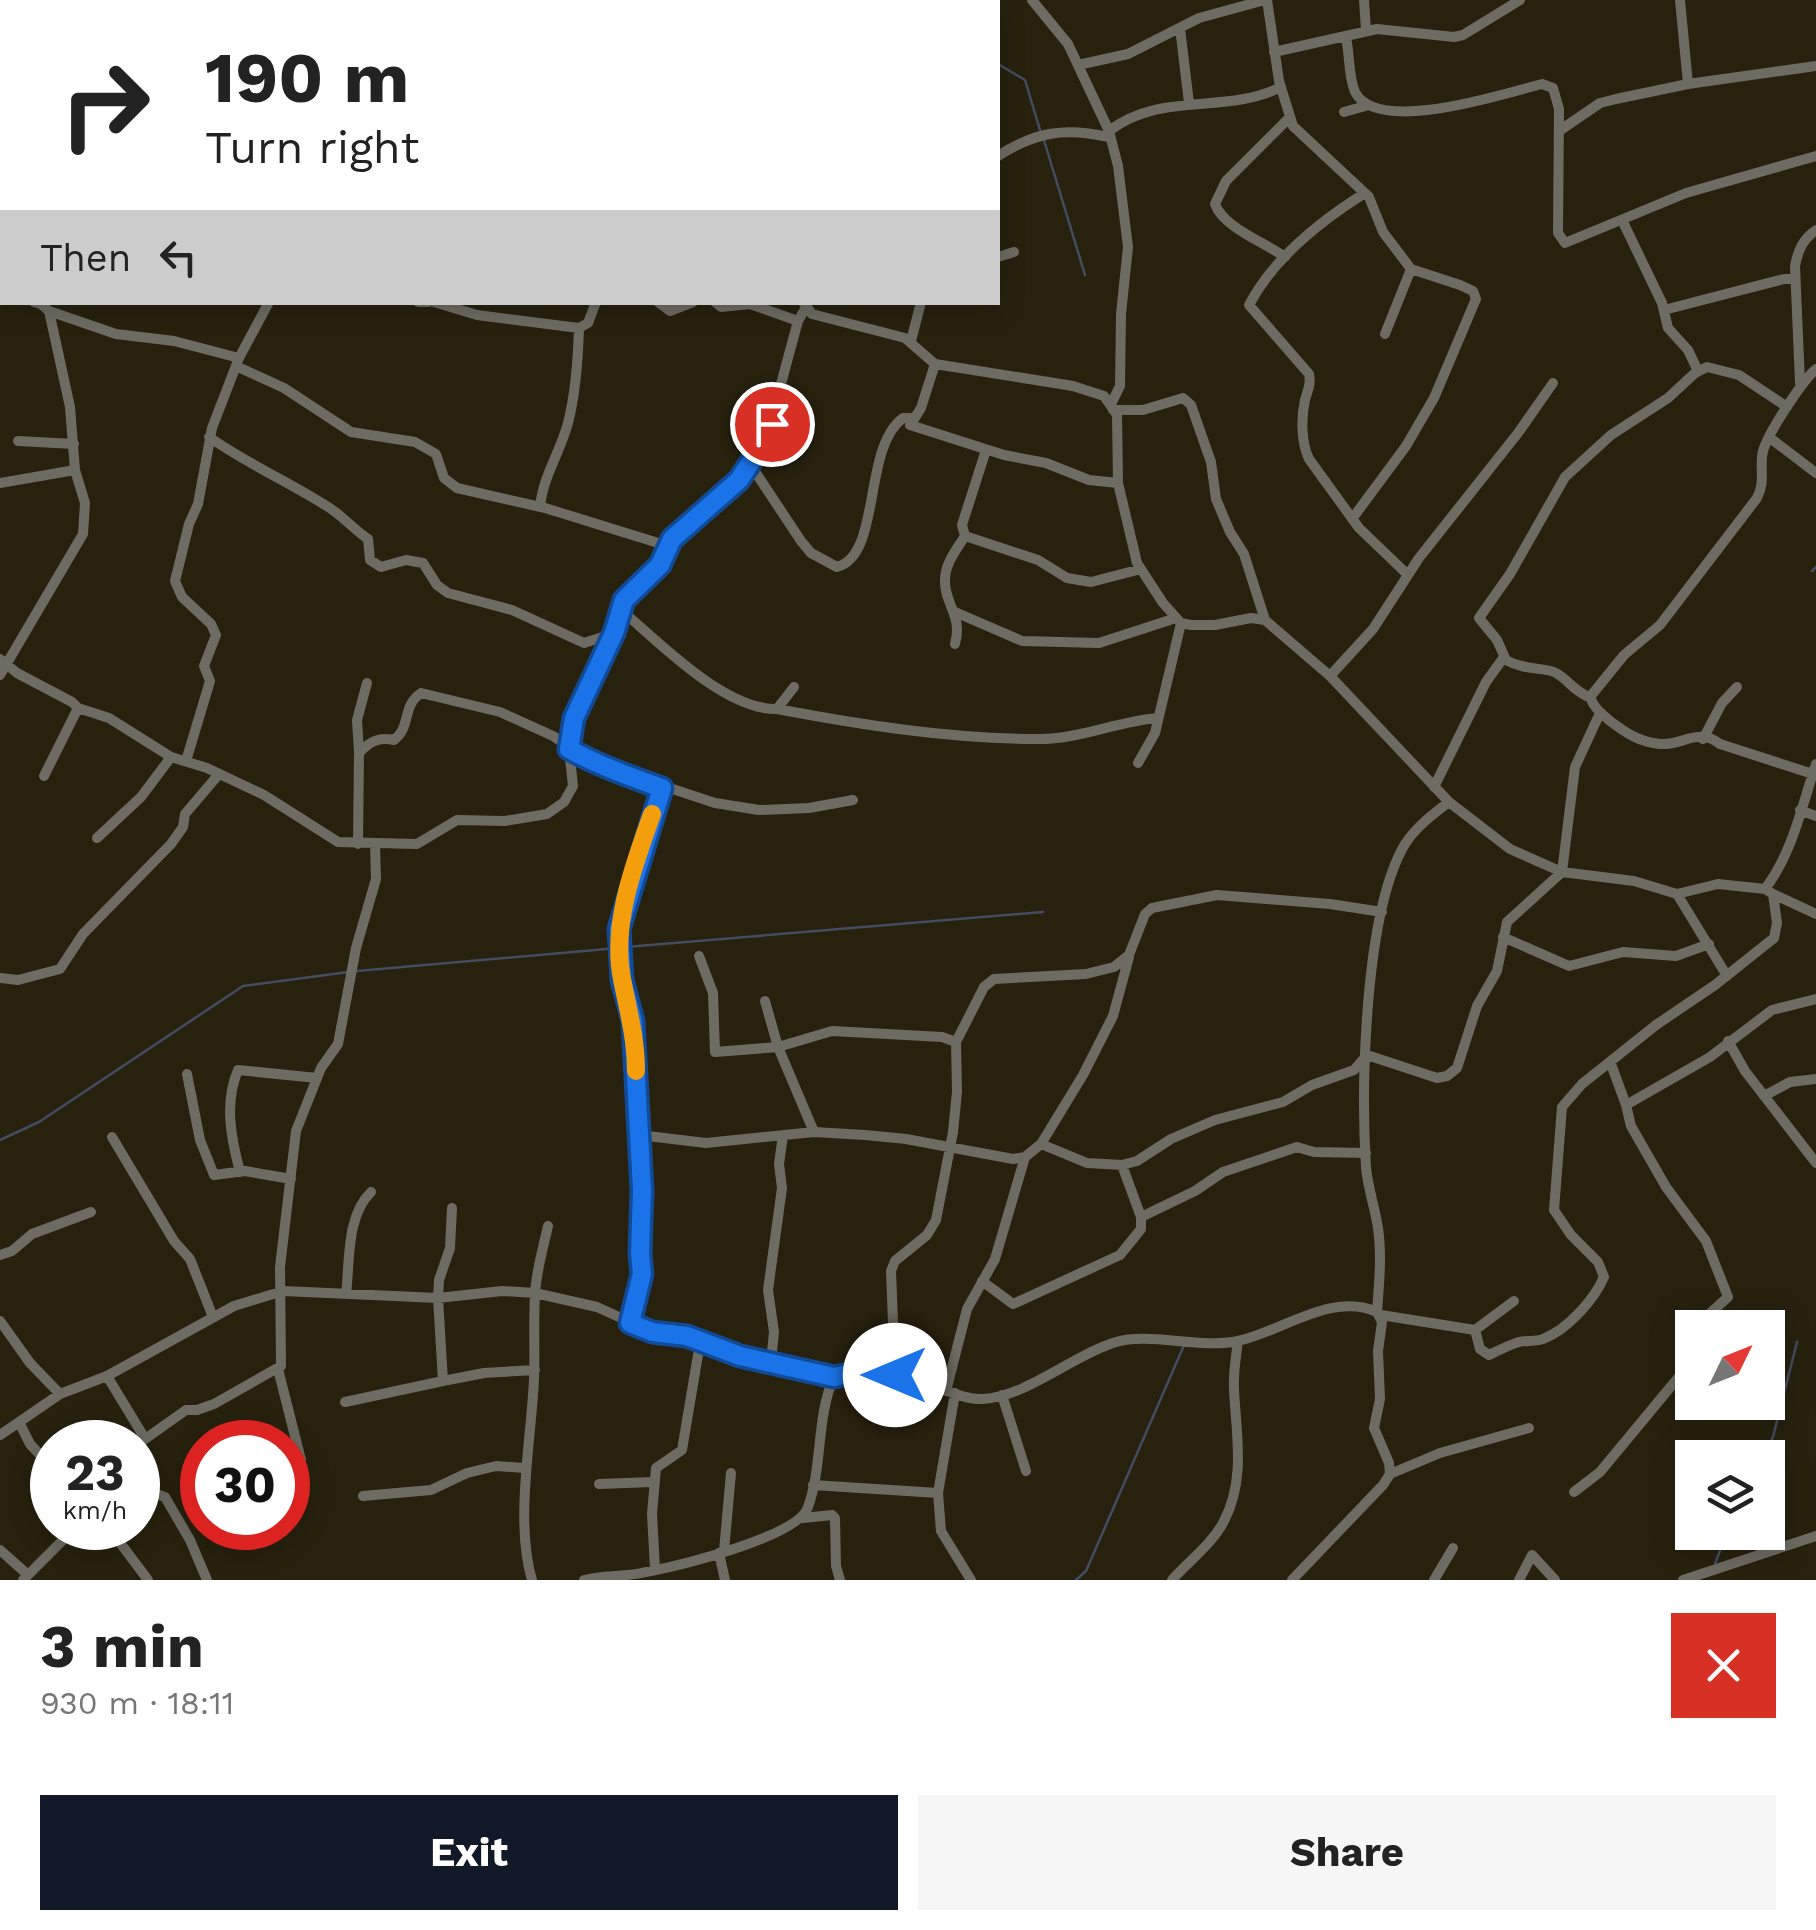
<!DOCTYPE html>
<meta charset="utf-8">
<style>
:root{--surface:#fff;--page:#f6f6f6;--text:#222;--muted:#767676;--accent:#111827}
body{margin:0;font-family:"Work Sans",sans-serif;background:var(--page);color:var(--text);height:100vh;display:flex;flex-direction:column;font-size:38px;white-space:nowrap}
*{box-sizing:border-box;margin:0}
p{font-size:32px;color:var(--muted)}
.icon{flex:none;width:55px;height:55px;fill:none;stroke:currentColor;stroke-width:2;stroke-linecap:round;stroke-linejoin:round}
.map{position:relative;height:1580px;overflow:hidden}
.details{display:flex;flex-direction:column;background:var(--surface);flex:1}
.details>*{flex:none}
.guide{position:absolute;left:0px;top:0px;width:1000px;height:305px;box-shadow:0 5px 25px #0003;background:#fff;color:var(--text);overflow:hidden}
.needle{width:65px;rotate:47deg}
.tools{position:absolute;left:1675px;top:1310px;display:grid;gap:20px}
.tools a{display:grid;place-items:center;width:110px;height:110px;border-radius:0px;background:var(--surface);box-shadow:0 5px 25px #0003;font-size:50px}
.speed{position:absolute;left:30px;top:1420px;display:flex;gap:20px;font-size:50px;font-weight:700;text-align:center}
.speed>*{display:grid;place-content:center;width:130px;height:130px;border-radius:50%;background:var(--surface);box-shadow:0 5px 25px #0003;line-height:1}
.speed small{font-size:25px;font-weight:400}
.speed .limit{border:15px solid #d22;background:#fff;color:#111}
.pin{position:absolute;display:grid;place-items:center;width:85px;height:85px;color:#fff;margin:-42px;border:5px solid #fff;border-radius:50%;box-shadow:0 2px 10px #0007}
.me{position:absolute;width:110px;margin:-55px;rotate:270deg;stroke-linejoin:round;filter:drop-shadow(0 0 8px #0008)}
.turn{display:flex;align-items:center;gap:35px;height:210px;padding:0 40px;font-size:45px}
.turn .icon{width:130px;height:130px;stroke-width:2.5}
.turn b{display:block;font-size:70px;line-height:85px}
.then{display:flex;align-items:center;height:95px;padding:0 40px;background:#0003;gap:20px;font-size:38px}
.round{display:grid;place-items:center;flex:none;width:105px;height:105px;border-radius:0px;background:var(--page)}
.head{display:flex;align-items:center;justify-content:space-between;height:170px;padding:0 40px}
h1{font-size:60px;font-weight:700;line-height:75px}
.cta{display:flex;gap:20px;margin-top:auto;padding:20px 40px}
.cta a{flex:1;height:115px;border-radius:0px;background:var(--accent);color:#fff;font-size:40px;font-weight:700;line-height:115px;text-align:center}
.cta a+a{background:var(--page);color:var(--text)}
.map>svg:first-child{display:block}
</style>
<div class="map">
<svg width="1816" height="1580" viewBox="0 0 1816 1580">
<rect width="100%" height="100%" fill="#27210e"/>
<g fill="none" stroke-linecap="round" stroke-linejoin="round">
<!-- stream -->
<path stroke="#434c60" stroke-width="2.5" d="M872,0l7,2
M998,64l27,16 15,50
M1043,137l42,138
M1812,571l4,-4
M626,947l417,-35
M357,971l261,-23
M0,1140l39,-18 204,-136 106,-14
M1763,1458l10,-21 24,-95
M1715,1564l12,-32
M1076,1580l10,-9 99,-228"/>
<!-- street -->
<path stroke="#6e6b62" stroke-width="10" d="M0,0l2,3
M316,0l4,2
M524,0l9,2
M1032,0l36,44 41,87
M1267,0l12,81 14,45 76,71 14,35 28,37 49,16 13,6 3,8 -42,99 -28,48 -54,73
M1364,0l2,30
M1680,0l8,84
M88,2l1,-2
M175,2l1,-2
M284,2l1,-2
M346,2l1,-2
M503,2l2,-2
M703,2v-2
M1180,28l9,75
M1346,38c4,16 2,38 9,54 23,44 150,1 187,-8l11,4 6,21 -1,124 7,10 121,-50 130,-37
M1274,52l103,-23 77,8 9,-2 57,-35
M1078,65l50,-11 71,-36 66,-18
M1344,112l25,-7
M1559,131l41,-28 16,-4 72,-15 128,-18
M0,132l2,1
M998,156c37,-24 67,-29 110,-19
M0,174h2
M1365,193c-43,27 -92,66 -116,112l60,69c2,11 -1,15 -4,26 -4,18 -4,42 4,59l50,69 48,46
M1622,220l40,83 6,25 20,22 10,21
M998,257l16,-5
M1285,257c-21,-15 -62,-30 -70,-53l11,-23 63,-63
M0,260l2,-8
M0,297l2,1
M418,302h11
M434,302l43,13 102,13 9,-5 8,-21
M658,302l12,9 23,-9
M715,302l6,5 29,-3 48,17
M803,302l9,12 93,24 30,26 138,22 31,10 13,19 1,68 19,80 26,40 18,20 10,2h24l36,-7 14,2 65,56 119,126 61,47 52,23 72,9 43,13 41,-10 47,5c28,-37 36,-81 51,-125
M1664,310l120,-31h11
M49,311l67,23 58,7 65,17
M1385,334l26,-65
M911,341l10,-39
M236,366l48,22 67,44 64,10 21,12 8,24 13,10 88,20 123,38
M1816,369c-14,12 -48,64 -53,82 -4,17 3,30 -6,47l-97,127 -36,30 -34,42c4,11 11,16 20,24 16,12 29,21 50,23 22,2 38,-17 60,0l96,31
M1800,383l-5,-117c3,-16 8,-27 21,-36
M1111,404l9,-18 1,-72 7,-67 -10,-81 -9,-35c51,-40 116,-16 172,-44
M1113,410h30l40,-12 8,7 20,57 5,37 14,33 14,22 21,66
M911,424l10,-16 14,-44
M209,437c37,26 78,44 116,68 16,9 28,24 43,34l2,21 11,7 25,-7 17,3 14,22 11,8 64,17 72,33 31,-10
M1770,438l46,35
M18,441l56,3
M750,464l51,77 10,12 26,14c45,-12 25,-119 66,-149h8l-1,7 94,30 42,8 43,17 29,3
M0,483l75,-13 -5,-63 -21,-96 -8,-7 -7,-2
M540,507c3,-31 20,-54 28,-84 8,-31 10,-63 11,-95
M965,536l73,24 29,18 24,4 50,-13
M620,609c39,33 104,101 157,100l17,-22
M955,612l67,29 77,2 77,-25
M955,644c8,-29 -11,-40 -10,-64 0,-17 12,-31 20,-44l-3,-11 24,-75
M0,659l17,14 55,29 6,6 31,10 62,39 36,11 57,27 74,47 79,2 40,-24 48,1 42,-7 17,-12 9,-16 -4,-37 4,-31 42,-85 9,-32 35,-36 13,-26 67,-59 26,-37 33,-122 7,-12
M0,675l83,-141 2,-31 -10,-33
M1330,676l43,-47 46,-71 99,-125 35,-50
M1591,698c-18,-7 -21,-17 -35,-25 -10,-6 -31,-2 -50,-13l-9,-20 -18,-22 31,-44 55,-97 46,-42 57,-37 27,-25 12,-6 32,8 48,32
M777,709c85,16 174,30 260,30 40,1 81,-18 121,-21
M1703,739l19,-36 15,-16
M359,752l-2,-32 10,-37
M186,761l24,-80 -6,-15 12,-31 -5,-11 -29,-27 -7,-16 14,-57 9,-20 14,-76 27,-70 30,-56
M1138,763l17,-30 26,-110
M44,776l34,-68
M1434,787l52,-105 18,-25
M662,788l-43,141 3,51 11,41 6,114 67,8 108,-11 51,3 41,4 107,20 12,-2 16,-13 46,19 35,2 15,-4 34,-22 44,-19 68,-18 29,-17 42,-15 13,-15 70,23 10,-2 10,-8 20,-62 20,-35 10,-49 55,-50 13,-105 25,-54
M1800,810l16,6
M97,838l44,-41 30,-40
M358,844l1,-91c11,-12 20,-16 35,-13 18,-14 7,-33 27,-47l79,19 53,24 41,27 121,40 44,7 50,-2 44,-8
M1677,894l50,82
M1773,894l43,20
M1503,937l66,29 54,-14 53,4 33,-12
M699,956l14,37 2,59 63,-5 -13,-46
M0,978l18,2 42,-11 23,-35 88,-90 12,-17 2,-13 34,-40
M1728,1041l17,30 71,92
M1611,1064l15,41
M187,1074l13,66 14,35 31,-4 46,8
M1764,1096l26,-14 26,-3
M814,1132l-36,-85 54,-16 110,6 14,5
M112,1137l62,104 16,18 23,58
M1041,1144l42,-69 30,-59 16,-59
M240,1172c-9,-34 -16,-69 -2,-102l79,8
M1141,1217l54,-26 28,-19 74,-25 17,5 52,1
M0,1255l12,-4 20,-17 59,-22
M982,1281l31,23 107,-49 21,-26v-12l-19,-52
M346,1294c4,-32 0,-78 25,-102
M1381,1315l94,15 39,-29
M0,1321l30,42 30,31
M630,1323l12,-49 -3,-139
M1706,1328v-11l22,-20 -22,-56 -40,-54 -35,-61 -5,-21 84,-48 62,-47 44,-11
M1475,1330l5,19 9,6c10,-5 20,-10 30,-13 8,-2 17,0 24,-3 24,-9 51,-39 61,-62l-6,-15 -27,-27 -17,-25 8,-103 20,-23 74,-59 59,-40 59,-47 3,-15 -4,-29 -8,-5
M771,1362l3,-30 -6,-42 14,-102 -3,-24 4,-29
M278,1369l23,91 -4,12 -9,2
M895,1375l-4,-104 4,-10 32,-26 9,-15 17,-88 4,-40 -1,-50 28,-55 10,-8 92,-5 28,-7 15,-12 16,-41 7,-6 65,-13 113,9 52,8
M107,1376l37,61
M443,1381l41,-8 51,-3
M946,1391l21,-82 28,-50 30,-102
M955,1393l-17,100 3,38 30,49
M1002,1395l24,76
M345,1402l98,-21 -5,-83 1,-18 11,-32 2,-40
M20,1424l10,20 22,24
M0,1435l60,-41 47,-18 127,-70 49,-15 155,7 64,-7 33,2 62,14 55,25 35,4 53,20 94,21
M138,1444l48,-34h11l17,-6 67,-38 -1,-99 16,-136 25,-63 17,-24 18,-96 20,-69 -1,-35
M1390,1474l50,-21 89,-25
M599,1484l54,-2
M813,1485l125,8
M1574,1492l26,-20 92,-111
M363,1496l68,-6 36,-17 29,-7 29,2
M138,1499l18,-5 9,3 25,43 17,40
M803,1518l29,-3 3,3 1,48 4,14
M109,1528l39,52
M0,1550l27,24
M724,1551l7,-78
M719,1553l6,27
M655,1569l-3,-55 4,-46 26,-18 18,-107
M23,1580l52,-52
M532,1580c-16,-54 -3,-128 1,-185 3,-33 0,-67 2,-100 1,-24 8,-46 13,-69
M584,1580c20,-5 42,-3 62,-8 32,-6 152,-35 162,-65 15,-42 8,-90 26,-130 32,-6 59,-5 90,5 18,6 39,18 59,17 43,-2 92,-45 133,-57 33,-10 84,7 122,-1 43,-9 94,-50 139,-29 2,-28 5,-56 1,-84 -3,-20 -10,-40 -12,-60 -5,-81 -2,-255 39,-324 11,-17 28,-30 44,-42
M1172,1580c17,-19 41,-37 52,-59 22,-42 12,-88 10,-132 -1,-16 2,-32 4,-48
M1292,1580l91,-95 7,-11 -1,-11 -15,-35 6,-29 -2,-48 4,-29 -5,-10
M1434,1580l19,-32
M1519,1580l13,-25 23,25
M1683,1580l133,-44"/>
</g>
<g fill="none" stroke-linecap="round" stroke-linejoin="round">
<!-- route casing -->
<g stroke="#114b97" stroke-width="25">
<path id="route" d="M772,424l-8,18 -25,38 -67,59 -12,26 -36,35 -10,33 -40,85 -5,31c26,15 64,29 93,39l-43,141 3,51 11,41 9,169 -2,64 2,20 -12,49 22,9 35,4 53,20 94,21 34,-7 27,5"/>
</g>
<!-- route -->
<use href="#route" stroke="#1a73e8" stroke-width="18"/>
<!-- slow -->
<path stroke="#f59e0b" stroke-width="18" d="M636,1071c0,-33 -8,-61 -14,-92 -11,-54 12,-114 30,-165"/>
</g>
</svg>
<div class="tools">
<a><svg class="needle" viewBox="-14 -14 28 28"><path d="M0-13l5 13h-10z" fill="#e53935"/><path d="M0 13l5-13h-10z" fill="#767676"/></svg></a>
<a><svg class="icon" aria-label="layers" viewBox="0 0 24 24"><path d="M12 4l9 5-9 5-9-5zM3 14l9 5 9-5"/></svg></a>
</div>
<div class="speed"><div>23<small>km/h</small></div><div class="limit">30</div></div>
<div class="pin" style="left:772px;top:424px;background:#d93025"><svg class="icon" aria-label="arrive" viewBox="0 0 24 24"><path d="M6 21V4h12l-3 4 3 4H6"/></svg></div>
<svg class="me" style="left:895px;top:1375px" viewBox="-20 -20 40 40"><circle r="19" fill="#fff"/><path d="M0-13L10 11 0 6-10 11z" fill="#1a73e8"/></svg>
<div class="guide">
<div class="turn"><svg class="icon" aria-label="right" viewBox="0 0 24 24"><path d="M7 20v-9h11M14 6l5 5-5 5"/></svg><div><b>190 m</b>Turn right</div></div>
<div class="then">Then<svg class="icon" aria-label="left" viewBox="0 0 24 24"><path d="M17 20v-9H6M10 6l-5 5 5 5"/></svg></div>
</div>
</div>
<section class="details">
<div class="head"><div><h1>3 min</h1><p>930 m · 18:11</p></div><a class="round" style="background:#d93025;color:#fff"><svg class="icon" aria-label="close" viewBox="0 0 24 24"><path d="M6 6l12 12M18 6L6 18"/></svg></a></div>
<div class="cta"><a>Exit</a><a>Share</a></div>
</section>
